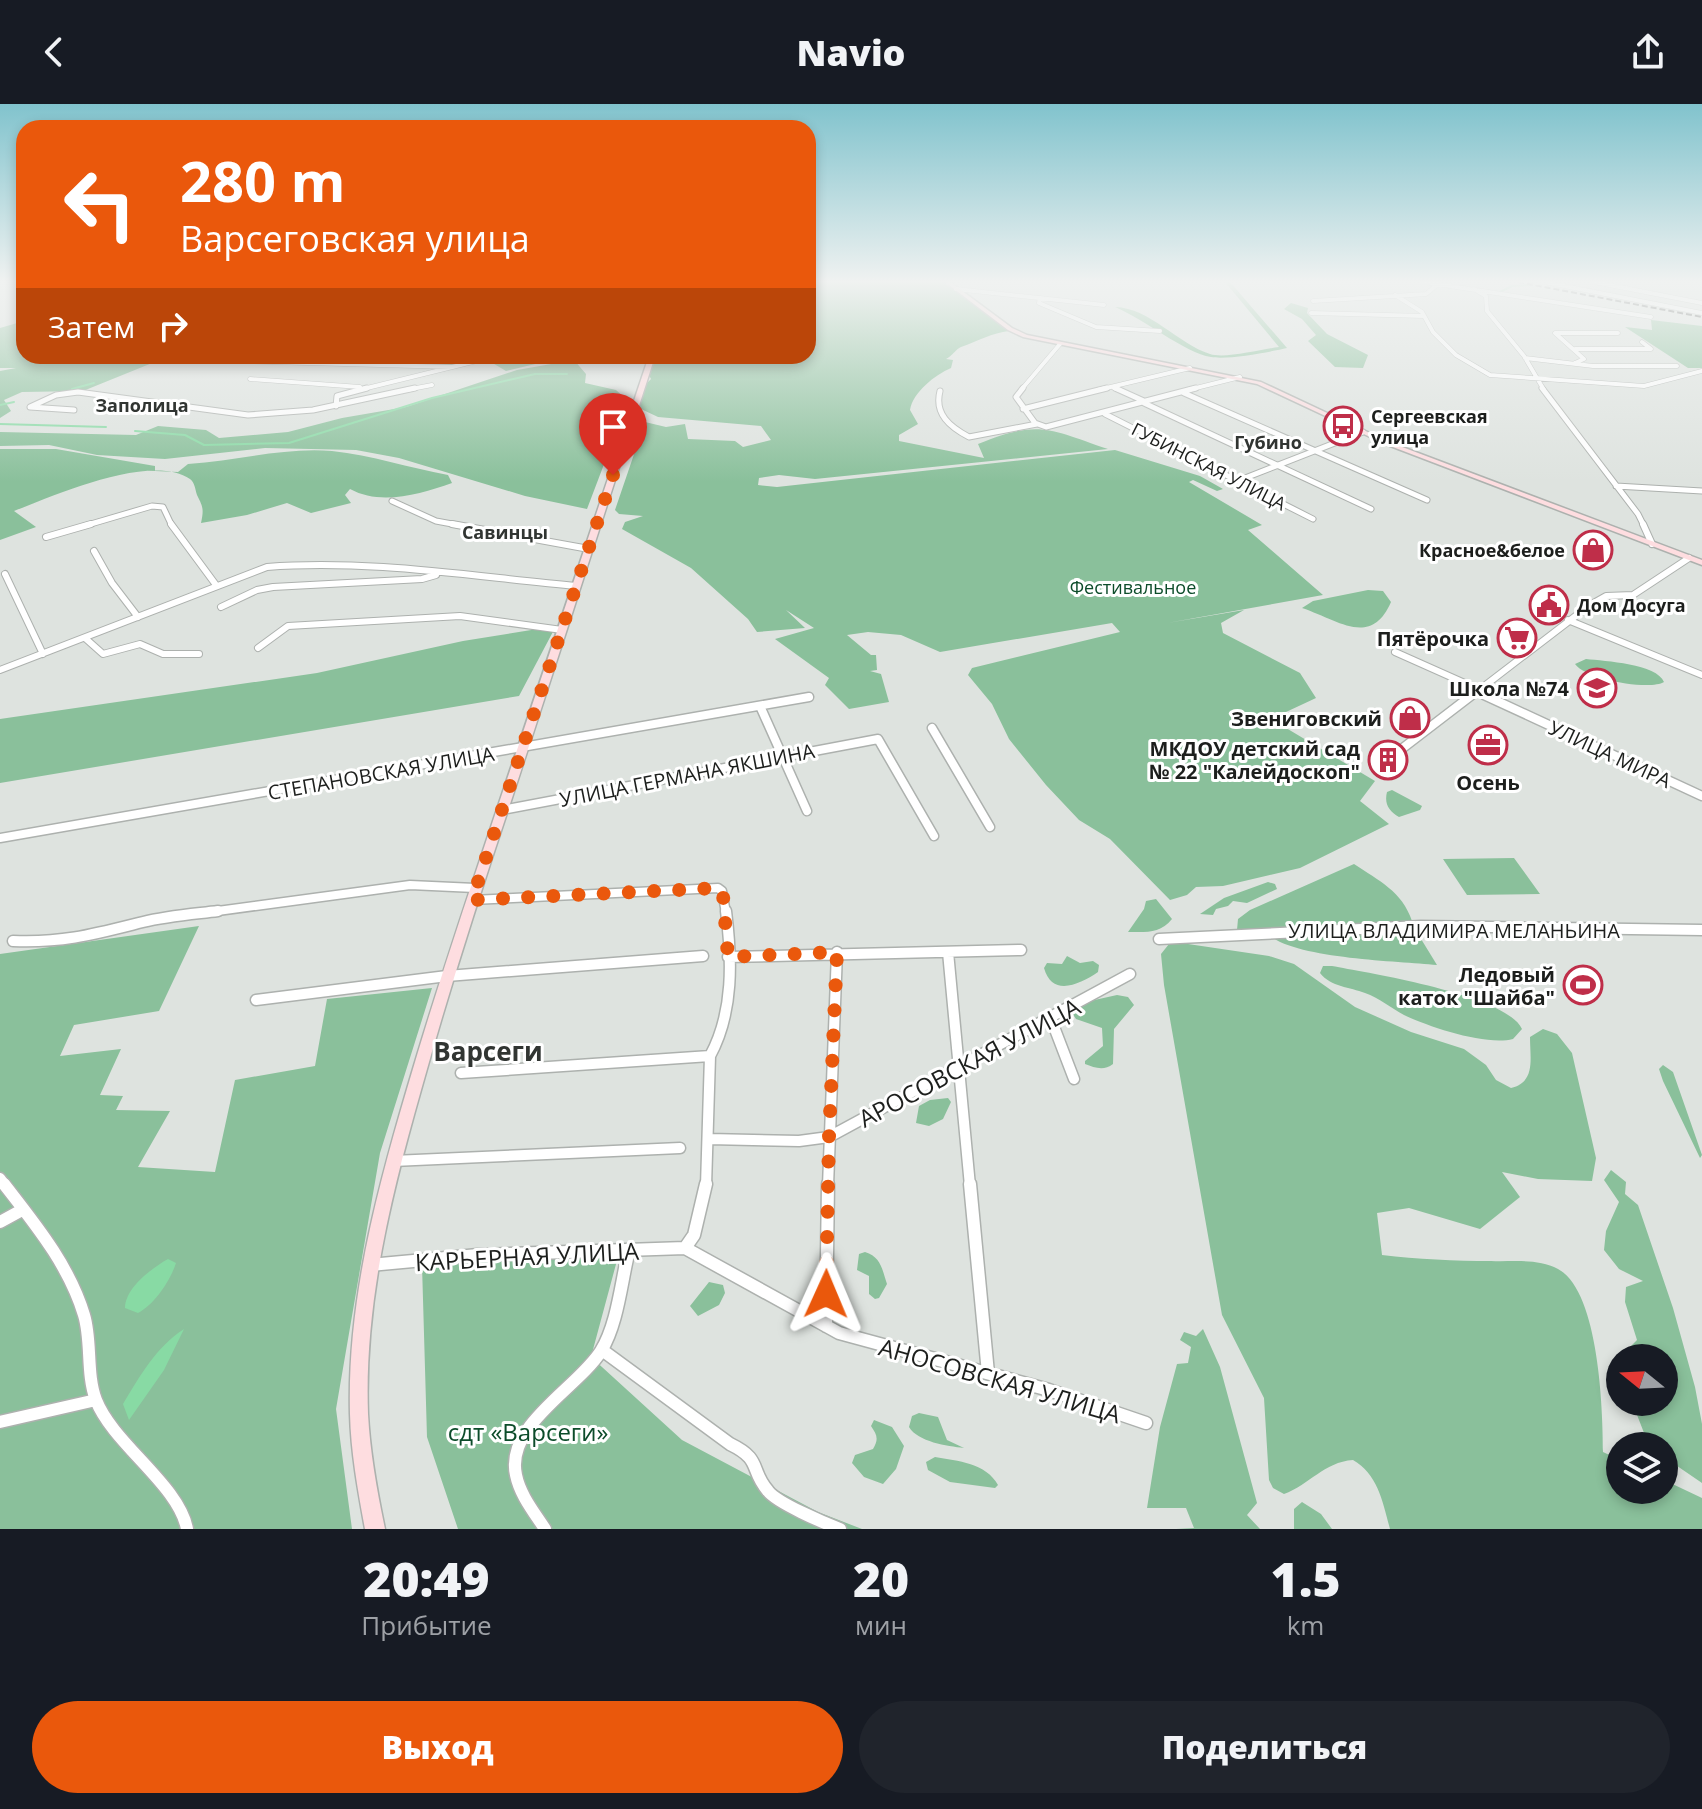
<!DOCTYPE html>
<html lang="ru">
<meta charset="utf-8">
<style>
:root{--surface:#171b24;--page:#20242c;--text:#f1f3f6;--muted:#9ea1a6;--accent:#ea580c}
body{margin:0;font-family:"Open Sans",sans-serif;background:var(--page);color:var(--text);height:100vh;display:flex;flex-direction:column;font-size:30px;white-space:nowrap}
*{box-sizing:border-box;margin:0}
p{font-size:26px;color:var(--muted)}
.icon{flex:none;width:44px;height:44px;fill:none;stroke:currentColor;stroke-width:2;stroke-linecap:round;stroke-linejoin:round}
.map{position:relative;height:1425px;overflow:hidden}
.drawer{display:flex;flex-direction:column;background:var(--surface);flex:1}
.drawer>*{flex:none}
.hud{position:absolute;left:16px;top:16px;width:800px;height:244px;border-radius:24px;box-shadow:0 4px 12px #0003;background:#ea580c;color:#fff;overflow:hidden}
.needle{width:52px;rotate:288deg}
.buttons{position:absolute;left:1606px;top:1240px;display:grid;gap:16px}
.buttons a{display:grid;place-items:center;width:72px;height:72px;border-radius:50%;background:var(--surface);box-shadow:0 4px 12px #0003;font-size:40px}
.pin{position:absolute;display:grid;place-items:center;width:68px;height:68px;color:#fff;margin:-82px -34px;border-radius:50% 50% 50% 0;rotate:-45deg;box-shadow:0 0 8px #0007}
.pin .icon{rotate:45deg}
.me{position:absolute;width:88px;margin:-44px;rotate:1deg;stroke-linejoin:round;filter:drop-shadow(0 0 6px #0008)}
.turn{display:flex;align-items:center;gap:28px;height:168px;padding:0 32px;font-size:36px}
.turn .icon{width:104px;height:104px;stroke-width:2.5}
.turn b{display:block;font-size:56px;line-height:68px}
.then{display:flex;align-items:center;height:76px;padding:0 32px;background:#0003;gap:16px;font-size:30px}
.eta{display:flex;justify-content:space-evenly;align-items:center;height:136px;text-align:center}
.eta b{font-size:48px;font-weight:800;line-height:56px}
.action{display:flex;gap:16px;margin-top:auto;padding:16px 32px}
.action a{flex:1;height:92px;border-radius:48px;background:var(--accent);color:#fff;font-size:32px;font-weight:800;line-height:92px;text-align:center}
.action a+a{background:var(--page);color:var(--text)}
header{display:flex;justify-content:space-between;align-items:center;height:104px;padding:0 32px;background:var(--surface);font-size:36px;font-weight:800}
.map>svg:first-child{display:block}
</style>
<header><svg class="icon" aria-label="back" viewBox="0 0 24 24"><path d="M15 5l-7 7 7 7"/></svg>Navio<svg class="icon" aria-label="share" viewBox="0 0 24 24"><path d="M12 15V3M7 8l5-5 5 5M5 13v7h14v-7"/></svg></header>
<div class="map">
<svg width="1702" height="1425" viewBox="0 0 1702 1425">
<rect width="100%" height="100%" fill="#dee3df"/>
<!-- green -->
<path fill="#8ac09b" d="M808,178h135l66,49c-17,2 -31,10 -48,16 -5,2 -9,9 -15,12l7,1 -2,8c-16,7 -38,24 -41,42l8,14 -19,11v6l85,17 -6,-14c61,-25 71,-15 130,5l-293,30 -36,-4 -20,3 -1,7 19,2 338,-37 85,26 23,13 -6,2 -24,-11 -4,2 73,43 -14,5 75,65 -156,28 77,-13 -23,13 2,10 77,40 16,25 -45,21 104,62 -15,20 29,23 -89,44 -77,18 -27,1 -9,8 -17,5 -60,-61 -31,-19 -33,-35 -37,-46 -17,-35 -24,-29 4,-7 148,-36 -8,-9 -172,29 -39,-17 -33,-3 -21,3 24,20h5l1,15 -7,1 11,3 8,28 -40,7 -24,-24 4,-7 -54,-39 39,-11 -28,-18 19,18 -48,4 -9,-13 -57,-51 -69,-39 3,-7 18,-6 -24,-2 -4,-4 30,-88 21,5 19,-3 3,15 47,2 8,6 28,-7 -10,-14 -103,-9 -19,-9 5,-22 7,-7 -3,-6 4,-9 7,-1 4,-7h145z
M1225,178h5l57,66c-17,4 -59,12 -76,9 -26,-4 -67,-38 -96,-50 35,1 63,37 95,47 15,5 52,-5 69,-7z
M1291,199l17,5 -1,5 20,21 41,21 -5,13 -28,-1 -27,-26 8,-6 -14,-16 -18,-10z
M1651,216l51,6v42h-14l-63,-41 27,3z
M24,217v35h545l-63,15 -22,-13 -45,11 -272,-12 -84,34 -61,1 -18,8 7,11 -11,7v-47l16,-3h-16v-40z
M574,256l12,14 -1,9 31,7 12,11 -41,108 -62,-13 -126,-38 -43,-8 -91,-2 -100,11 -68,-4 -48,-10 -49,1v-14l136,3 22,-9 48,4 13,8 69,-6 54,-14 64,-11 111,-37z
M0,345h56l99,17v5l23,1 10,-8c48,-3 96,-17 144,-13 40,4 77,17 116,24l4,8c-32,11 -71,23 -102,6l-5,6 6,8 -40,10 -24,-10 -40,12 -46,8c3,-14 2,-16 -4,-28 -2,-6 -2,-12 -7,-16 -38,-27 -138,17 -176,32l22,16 -36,13z
M1368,486l15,1 8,11c-20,46 -53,18 -89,6l11,-7z
M556,522l-37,70 -519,87v-64l317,-46 146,-32z
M1586,555c19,2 71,5 78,23 -15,9 -79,-3 -89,-18z
M1392,686l30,16 -2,4 -21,7c-10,-6 -15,-13 -12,-25z
M1514,754l26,36 -73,1 -24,-36z
M1354,760c25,17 48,27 58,57l-175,9 1,-11 12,-9z
M1268,778l7,2 2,5 -30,14 -14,-2 -5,5 -12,3 -3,6 -13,-1 24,-16z
M1156,795l16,20c-12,15 -26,13 -44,13l16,-23 2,-8z
M199,822l-40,85 -85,14 -14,31 61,-7 -21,46 23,1 -7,14 54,1 -32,56 77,5 20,-92 80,-14 12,-67 105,-11 -52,165 -44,256 16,120h-352v-575z
M1407,828l11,2 19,31c-40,-4 -137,-6 -167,-29z
M1169,840h19l81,12 25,8 61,43 56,25 53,17 22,16 10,15 15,8c25,-6 19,-29 19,-51l13,-8 14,5 15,19 24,105 -4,23 -54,-2 -36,-7 18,25 -40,32 -71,-21 -32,5 5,42c35,4 73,6 109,6 22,1 47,-3 67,8 41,22 45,140 45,183l17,8v30h44v-10l38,18v31h-312c-7,-26 -12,-55 -37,-69 -29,2 -44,25 -69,34l-11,-6 -4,-8 -5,-82 -42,-83 -58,-330 -3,-31z
M1067,852l13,7 13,-2 6,4 -1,7c-19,13 -46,25 -54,-4l3,-5 15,1z
M1323,862h9c37,7 175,29 190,63l-9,10c-27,7 -84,-12 -109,-24 -13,-7 -25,-17 -39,-22 -15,-6 -34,-6 -45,-20z
M1117,891l11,2 6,8 -20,24 -1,35c-9,7 -18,4 -28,0v-3l18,-15 -1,-18 -26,-9 -4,-6 18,-12z
M1663,961l10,7 29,83 -2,3 -37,-77 -4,-12z
M948,994l3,4 -8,17 -14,7 -13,-3 3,-17 11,-6z
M1611,1066l15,12 -1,12 13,11 35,103 22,79 7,37v59l-38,-26v-11h-10l-8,-8 -14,-36h32v-44h-39l2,-8 10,-10 -12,-38 1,-15 17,-6 -24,-12 -15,-19 2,-19 13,-29 -15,-22z
M865,1148c16,5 17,17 22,32l-8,14 -4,1 -6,-5v-18l-12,-6 2,-16z
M619,1149l-28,104 91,83 136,72 44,17h-404l-31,-92 -5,-172z
M709,1178l14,3 2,8 -6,12 -21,11 -8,-10z
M1203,1225l17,38 37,136 -10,12 13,14h-84l18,-1 -8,-20h-39l13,-81 17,-63 11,-1 3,-16 -11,-7 4,-8 12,4z
M919,1309l19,4 9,23 17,8c-17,-2 -46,-6 -55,-21l3,-11z
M874,1316l18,7 12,19 -8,23 -13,15 -19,-7 -12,-14 3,-8 18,-6c6,-10 4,-14 -2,-23z
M935,1353c23,4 51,6 63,28l-3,3 -45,-6 -22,-12 -2,-8z
M1302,1398l19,12 11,15h-38v-20z"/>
<!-- water -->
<path fill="#88daa4" d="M168,1155l8,4c-6,18 -21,41 -38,50l-13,-5c0,-20 27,-40 43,-49z
M184,1225l-20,41 -35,50 -6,-16c17,-28 33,-57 61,-75z"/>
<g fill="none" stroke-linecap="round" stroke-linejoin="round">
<!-- stream -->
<path stroke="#88daa4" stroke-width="2" d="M1531,179l3,-1
M1500,188l12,-6 18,-1
M72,285l22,-6
M0,301l14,-3
M0,320l106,3
M135,327l50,4 19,10 85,-2 143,-45 103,-24h32"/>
<!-- street-far5 casing -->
<g stroke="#adb1ae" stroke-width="5">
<path id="street-far5" d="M1424,178l227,35
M1594,178l108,21
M1549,179l153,30
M956,185l148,16
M1474,185l12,7 1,15 37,45 20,34
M1395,191l27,17 11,20 23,23 34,20 154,11 58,-15
M1040,194l-1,5 57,24 64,4
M1313,197l113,-7 12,-10
M1311,209l113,3
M1575,245h76l-9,-7
M1525,254l68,8h84
M239,257l213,6
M1575,259l9,-4 -29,-26h63
M250,275l110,8
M1114,284l6,2
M359,286l138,-34
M406,286l26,-5
M1021,286l39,-46
M1098,286l92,-22
M1188,286l52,-13"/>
</g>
<!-- street-far4 casing -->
<g stroke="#adb1ae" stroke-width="7">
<path id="street-far4" d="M1023,284l-7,9 19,26 11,4 150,-39
M1115,284l31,14
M1542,284l96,126 6,12
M940,287c-6,23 10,36 29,46l68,-13
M1184,289l243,107
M1144,299l227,106
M336,302l1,-10 30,-8
M1023,305l84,-21
M74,306l-44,-3 26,-12 22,-3 170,23 65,-5 102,-22
M1105,310l208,105
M1240,376l123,-48
M1616,382l86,5
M392,397l44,20 27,5
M84,422l68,-20 11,1 9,19"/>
</g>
<!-- street-far3 casing -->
<g stroke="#adb1ae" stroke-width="8">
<path id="street-far3" d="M171,420l45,61
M452,420l137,25
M1643,420l9,20
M46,433l45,-13
M94,447l18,32 26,34
M5,470l38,80
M221,503l36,-17 16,-3 149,-8 14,-4
M1568,516l134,55
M85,534l18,16 37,-10 23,10h36
M258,544l30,-22 172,-10 102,14
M1395,548l83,37
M0,566l267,-103c103,-8 208,10 310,19
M1475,587l13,6
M1470,593l120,-92 16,-9 27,-1 56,-37"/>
</g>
<!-- street-far2 casing -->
<g stroke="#adb1ae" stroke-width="11">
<path id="street-far2" d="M1484,591l218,101
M760,602l47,105
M932,624l58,99
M1399,647l73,-56
M502,706l376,-71 56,97
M0,734l809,-141
M472,796l246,-12 4,3 4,22
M203,809l207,-28 65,3"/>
</g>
<!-- street-far1 casing -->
<g stroke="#adb1ae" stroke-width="13">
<path id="street-far1" d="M1159,835l262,-13 281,4
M13,837c51,2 82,-7 130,-19 24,-6 51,-8 75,-11
M948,848l22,234
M728,853l293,-7
M256,896l191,-24 256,-20
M1051,915l23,60
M461,969l249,-17
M709,1035l90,2 30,-4 301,-163
M393,1057l287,-13
M0,1074l6,8
M706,1082l4,-130c24,-44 22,-97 16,-145
M828,1082l9,-234"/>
</g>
<!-- street casing -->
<g stroke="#adb1ae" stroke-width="15">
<path id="street" d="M4,1080c31,40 65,81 80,131 8,26 2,59 12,85 17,44 83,85 91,129
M970,1080l18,189
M0,1118l22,-12
M685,1144l9,-13 12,-51
M370,1161l108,-10 207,-7 154,85 210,57 97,33
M826,1222l2,-142
M602,1246l128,94c33,16 19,25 38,47 9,12 56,32 72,38
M0,1318l96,-22
M545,1425c-11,-17 -25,-34 -29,-54 -11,-50 62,-87 85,-124 17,-28 20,-69 28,-101"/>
</g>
<!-- secondary casing -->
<g stroke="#adb1ae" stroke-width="3">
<path id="secondary" d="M945,178h5l62,46 15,7 234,47 128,60 313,118v5l-317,-121 -128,-60 -234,-47 -15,-7z
M649,252h6c-48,149 -96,299 -145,448 -32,95 -62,190 -89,286 -30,105 -57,214 -53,324 2,39 9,77 17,115h-20c-7,-38 -14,-76 -15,-115 -3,-111 26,-220 57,-325 28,-96 60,-191 92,-286 51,-149 100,-298 150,-447z"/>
</g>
<!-- street-far5 -->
<use href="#street-far5" stroke="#fff" stroke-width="4"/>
<!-- street-far4 -->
<use href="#street-far4" stroke="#fff" stroke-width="5"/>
<!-- street-far3 -->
<use href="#street-far3" stroke="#fff" stroke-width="6"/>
<!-- street-far2 -->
<use href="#street-far2" stroke="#fff" stroke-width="8"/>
<!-- street-far1 -->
<use href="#street-far1" stroke="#fff" stroke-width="10"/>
<!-- street -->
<use href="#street" stroke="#fff" stroke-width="12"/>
<!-- secondary -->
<use href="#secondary" fill="#fedde0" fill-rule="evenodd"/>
<!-- rail -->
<path stroke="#404240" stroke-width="2" stroke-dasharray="6 3" stroke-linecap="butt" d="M1518,178l184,35"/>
</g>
<!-- sky -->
<linearGradient id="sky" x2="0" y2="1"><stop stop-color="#81c3cd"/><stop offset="0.47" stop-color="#f0f2f1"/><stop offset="1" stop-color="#f0f2f1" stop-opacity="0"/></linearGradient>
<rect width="1702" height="378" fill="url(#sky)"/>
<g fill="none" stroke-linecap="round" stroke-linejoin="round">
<!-- route -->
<path stroke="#ea580c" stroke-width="14" stroke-dasharray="0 25.2" d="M613,371l-141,425 246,-12 5,7 5,62 109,-5 -8,185 -3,157"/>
</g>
<!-- icons -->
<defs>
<g id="bus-ring" transform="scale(2)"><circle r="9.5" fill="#fff" stroke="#bf2e49" stroke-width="1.5"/><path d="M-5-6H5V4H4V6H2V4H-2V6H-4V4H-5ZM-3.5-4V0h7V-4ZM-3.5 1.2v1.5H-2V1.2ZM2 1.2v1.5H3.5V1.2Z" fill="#bf2e49"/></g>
<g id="shop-ring" transform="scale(2)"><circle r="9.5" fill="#fff" stroke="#bf2e49" stroke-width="1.5"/><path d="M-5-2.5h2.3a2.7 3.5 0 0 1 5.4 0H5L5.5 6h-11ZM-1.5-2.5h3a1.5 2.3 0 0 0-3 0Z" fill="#bf2e49"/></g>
<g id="civic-ring" transform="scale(2)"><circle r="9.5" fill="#fff" stroke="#bf2e49" stroke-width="1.5"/><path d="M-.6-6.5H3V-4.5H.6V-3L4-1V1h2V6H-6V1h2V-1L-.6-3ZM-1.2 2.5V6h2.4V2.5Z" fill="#bf2e49"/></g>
<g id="supermarket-ring" transform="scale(2)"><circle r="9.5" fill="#fff" stroke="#bf2e49" stroke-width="1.5"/><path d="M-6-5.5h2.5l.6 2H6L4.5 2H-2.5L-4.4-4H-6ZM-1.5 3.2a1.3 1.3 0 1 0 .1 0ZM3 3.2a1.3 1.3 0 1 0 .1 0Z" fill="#bf2e49"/></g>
<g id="school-ring" transform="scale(2)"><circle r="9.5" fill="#fff" stroke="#bf2e49" stroke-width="1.5"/><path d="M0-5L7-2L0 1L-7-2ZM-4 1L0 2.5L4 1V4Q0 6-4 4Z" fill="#bf2e49"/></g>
<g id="office-ring" transform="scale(2)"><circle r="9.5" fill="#fff" stroke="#bf2e49" stroke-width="1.5"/><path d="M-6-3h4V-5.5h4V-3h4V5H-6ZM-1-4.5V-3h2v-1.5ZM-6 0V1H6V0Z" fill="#bf2e49"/></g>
<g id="building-ring" transform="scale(2)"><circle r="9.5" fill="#fff" stroke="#bf2e49" stroke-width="1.5"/><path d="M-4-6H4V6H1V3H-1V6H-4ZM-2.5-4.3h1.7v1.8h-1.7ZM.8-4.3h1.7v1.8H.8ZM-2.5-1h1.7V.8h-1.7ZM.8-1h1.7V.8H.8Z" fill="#bf2e49"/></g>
<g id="stadium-ring" transform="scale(2)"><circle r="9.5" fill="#fff" stroke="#bf2e49" stroke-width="1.5"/><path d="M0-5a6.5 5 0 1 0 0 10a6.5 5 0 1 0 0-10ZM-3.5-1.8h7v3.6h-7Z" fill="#bf2e49"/></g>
</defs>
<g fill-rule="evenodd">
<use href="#bus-ring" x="1343" y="322"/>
<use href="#shop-ring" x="1593" y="446"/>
<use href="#civic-ring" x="1549" y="501"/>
<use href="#supermarket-ring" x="1517" y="534"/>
<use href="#school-ring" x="1597" y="584"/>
<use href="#shop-ring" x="1410" y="614"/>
<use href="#office-ring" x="1488" y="641"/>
<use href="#building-ring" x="1388" y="656"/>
<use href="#stadium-ring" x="1583" y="881"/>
</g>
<g text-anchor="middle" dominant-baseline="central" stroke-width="6" stroke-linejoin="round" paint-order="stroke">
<!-- far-neighbourhood labels -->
<g font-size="18" font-weight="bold" fill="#313532" stroke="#fff">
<text x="142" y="301">Заполица</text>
<text x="1268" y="338">Губино</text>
<text x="505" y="428">Савинцы</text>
</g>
<!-- far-poi labels -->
<g font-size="18" font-weight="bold" fill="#1d1f1d" stroke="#fff" text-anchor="start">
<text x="1371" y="312">Сергеевская<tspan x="1371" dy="21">улица</tspan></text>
<text x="1565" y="446" text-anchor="end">Красное&amp;белое</text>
<text x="1577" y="501">Дом Досуга</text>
</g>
<!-- far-street labels -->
<g font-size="18" fill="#1d1f1d" stroke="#fff">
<text transform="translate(1209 362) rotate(27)">ГУБИНСКАЯ УЛИЦА</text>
</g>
<!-- far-park labels -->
<g font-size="18" fill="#0c4c2a" stroke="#fff">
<text x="1133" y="483">Фестивальное</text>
</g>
<!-- poi labels -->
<g font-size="20" font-weight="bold" fill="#1d1f1d" stroke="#fff" text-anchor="end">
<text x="1489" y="534">Пятёрочка</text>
<text x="1569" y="584">Школа №74</text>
<text x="1382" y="614">Звениговский</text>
<text x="1360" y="644">МКДОУ детский сад<tspan x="1360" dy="23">№ 22 "Калейдоскоп"</tspan></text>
<text x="1488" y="678" text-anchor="middle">Осень</text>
<text x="1555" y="870">Ледовый<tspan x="1555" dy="23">каток "Шайба"</tspan></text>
</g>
<!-- street labels -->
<g font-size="20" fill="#1d1f1d" stroke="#fff">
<text transform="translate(1610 650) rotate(25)">УЛИЦА МИРА</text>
<text transform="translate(381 669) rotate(-10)">СТЕПАНОВСКАЯ УЛИЦА</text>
<text transform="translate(687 671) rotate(-11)">УЛИЦА ГЕРМАНА ЯКШИНА</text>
<text x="1454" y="826">УЛИЦА ВЛАДИМИРА МЕЛАНЬИНА</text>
</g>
<!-- near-street labels -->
<g font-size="24" fill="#1d1f1d" stroke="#fff">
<text transform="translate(969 958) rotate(-28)">АРОСОВСКАЯ УЛИЦА</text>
<text transform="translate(527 1152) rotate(-3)">КАРЬЕРНАЯ УЛИЦА</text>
<text transform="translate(1000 1276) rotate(16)">АНОСОВСКАЯ УЛИЦА</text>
</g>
<!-- near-park labels -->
<g font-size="24" fill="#0c4c2a" stroke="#fff">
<text x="528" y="1327">сдт «Варсеги»</text>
</g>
<!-- near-neighbourhood labels -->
<g font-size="26" font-weight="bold" fill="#313532" stroke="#fff">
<text x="488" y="947">Варсеги</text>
</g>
</g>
</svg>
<div class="buttons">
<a><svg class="needle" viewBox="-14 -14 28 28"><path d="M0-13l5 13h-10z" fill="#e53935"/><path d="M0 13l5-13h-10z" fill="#9ea1a6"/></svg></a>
<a><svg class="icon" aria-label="layers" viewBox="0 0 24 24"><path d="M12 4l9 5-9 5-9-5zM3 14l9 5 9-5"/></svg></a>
</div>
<div class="pin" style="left:613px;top:371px;background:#d93025"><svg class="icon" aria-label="arrive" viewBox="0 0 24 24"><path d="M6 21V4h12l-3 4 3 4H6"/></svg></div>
<svg class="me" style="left:826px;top:1190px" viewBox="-20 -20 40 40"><path d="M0-17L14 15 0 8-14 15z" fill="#ea580c" stroke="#fff" stroke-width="4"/></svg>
<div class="hud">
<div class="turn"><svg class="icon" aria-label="left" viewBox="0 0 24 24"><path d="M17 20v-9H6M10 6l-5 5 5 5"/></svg><div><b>280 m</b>Варсеговская улица</div></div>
<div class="then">Затем<svg class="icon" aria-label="right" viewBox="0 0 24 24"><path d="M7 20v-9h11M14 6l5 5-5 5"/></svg></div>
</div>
</div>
<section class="drawer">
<div class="eta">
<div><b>20:49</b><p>Прибытие</p></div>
<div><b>20</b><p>мин</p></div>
<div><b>1.5</b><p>km</p></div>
</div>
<div class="action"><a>Выход</a><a>Поделиться</a></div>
</section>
